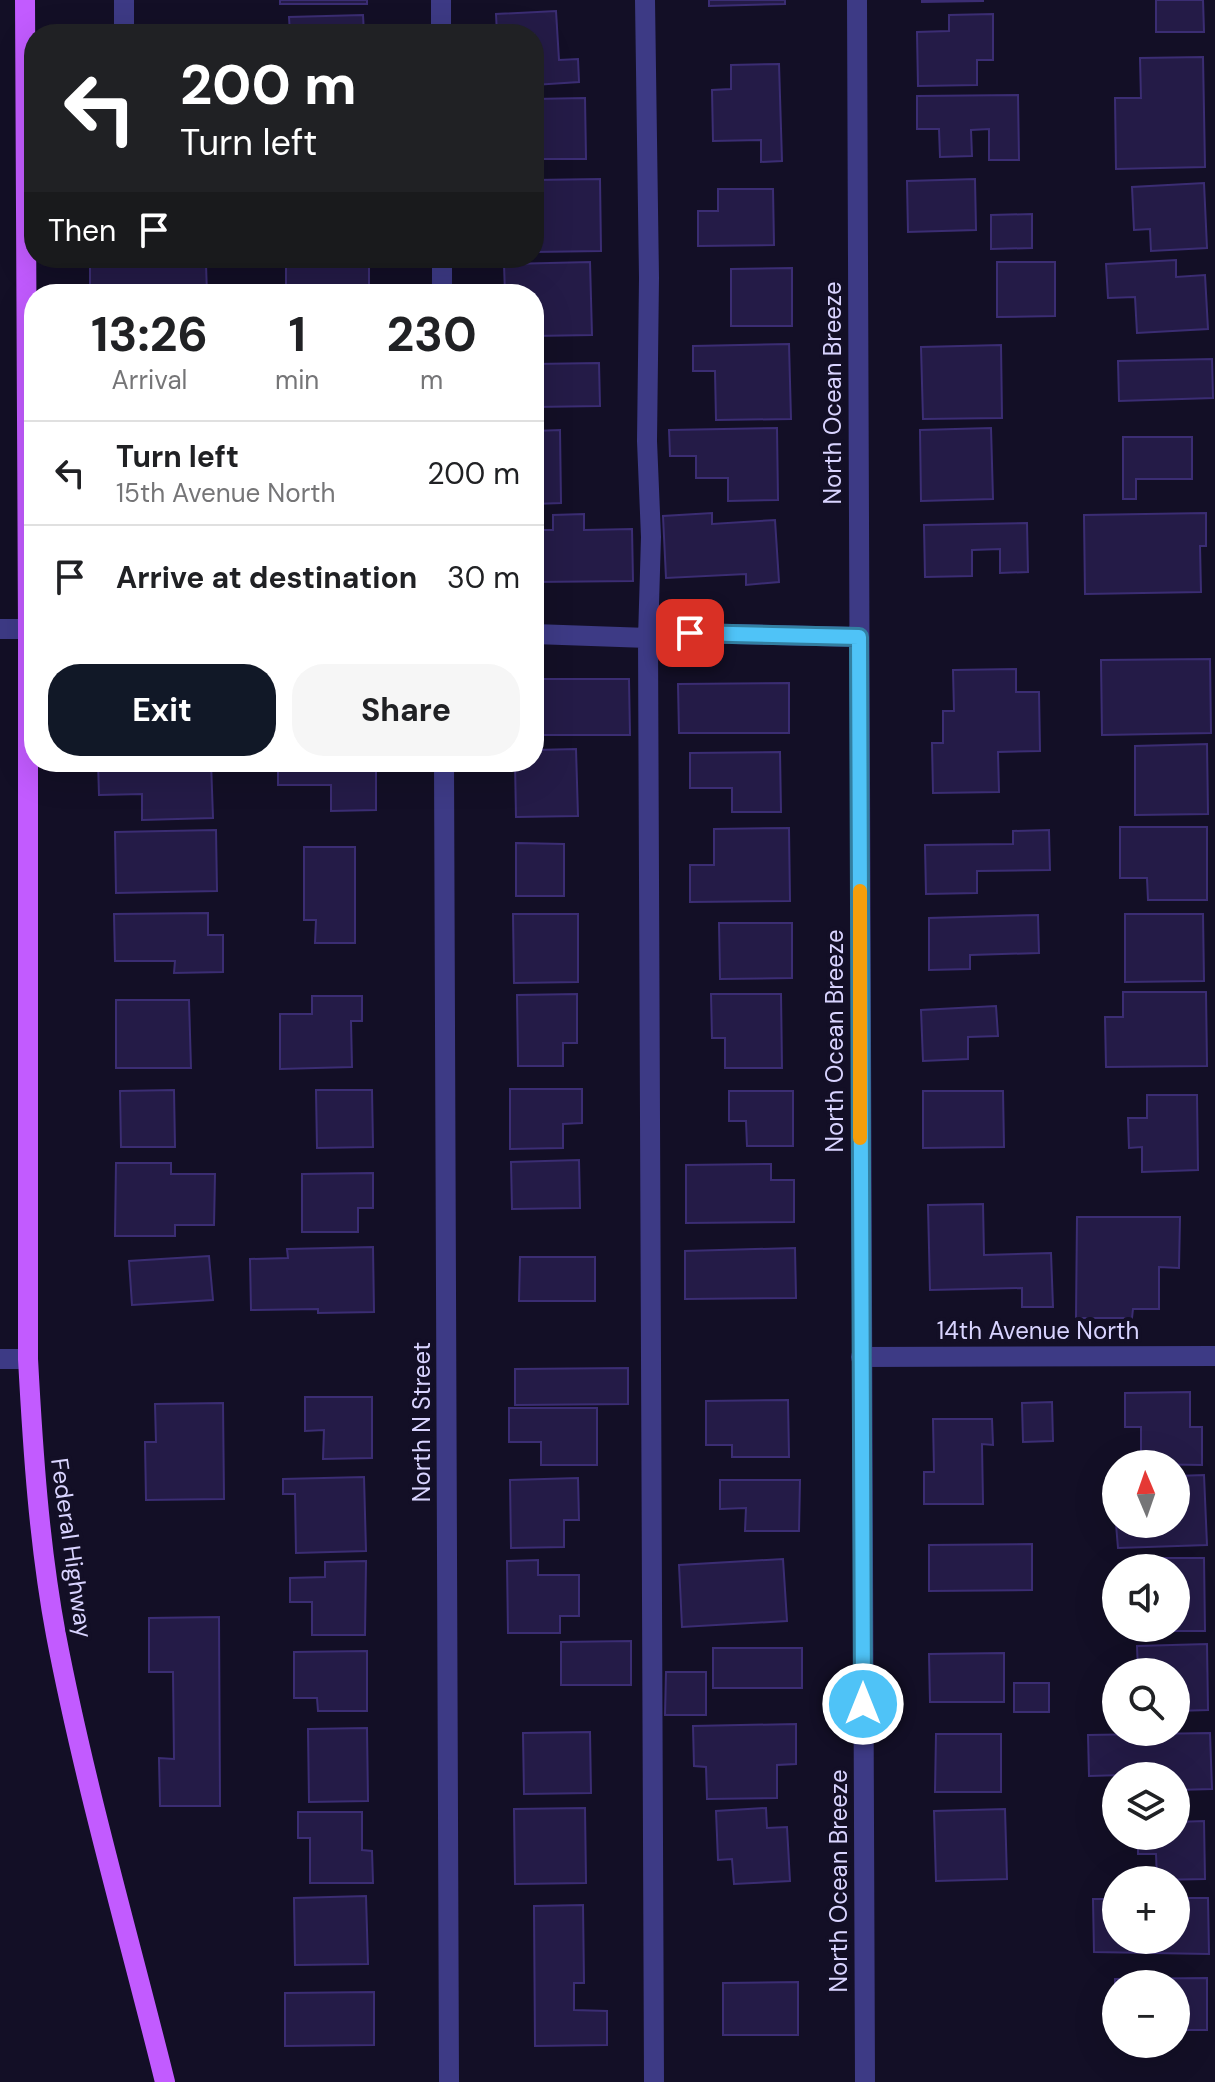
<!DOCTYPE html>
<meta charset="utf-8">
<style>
:root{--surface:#fff;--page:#f6f6f6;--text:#202124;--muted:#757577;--line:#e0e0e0;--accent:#111827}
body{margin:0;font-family:"DM Sans",sans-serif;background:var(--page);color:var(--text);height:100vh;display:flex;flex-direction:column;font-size:30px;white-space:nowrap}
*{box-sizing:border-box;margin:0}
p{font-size:26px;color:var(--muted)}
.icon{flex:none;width:44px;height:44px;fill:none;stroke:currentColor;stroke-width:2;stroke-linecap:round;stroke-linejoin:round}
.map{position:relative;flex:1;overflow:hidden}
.sheet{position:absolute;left:24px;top:284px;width:520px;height:488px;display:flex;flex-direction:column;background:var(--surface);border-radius:32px;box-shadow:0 8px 32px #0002}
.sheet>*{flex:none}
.guide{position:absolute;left:24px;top:24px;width:520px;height:244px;border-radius:32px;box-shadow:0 8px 32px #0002;background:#202124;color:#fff;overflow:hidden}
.needle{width:52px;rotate:358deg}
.tools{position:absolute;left:1102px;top:1450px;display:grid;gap:16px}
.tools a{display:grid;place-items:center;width:88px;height:88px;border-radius:50%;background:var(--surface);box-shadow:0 8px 32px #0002;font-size:40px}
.pin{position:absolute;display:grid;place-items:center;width:68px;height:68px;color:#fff;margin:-34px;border-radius:16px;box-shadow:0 4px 12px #0006}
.me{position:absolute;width:88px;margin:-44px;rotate:0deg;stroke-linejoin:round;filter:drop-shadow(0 0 6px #0008)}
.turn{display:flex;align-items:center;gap:28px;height:168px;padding:0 24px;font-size:36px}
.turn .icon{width:104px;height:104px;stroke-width:2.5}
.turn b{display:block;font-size:56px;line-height:68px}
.then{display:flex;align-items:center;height:76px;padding:0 24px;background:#0003;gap:16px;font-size:30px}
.eta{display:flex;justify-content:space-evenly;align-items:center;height:136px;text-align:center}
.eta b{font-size:48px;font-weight:700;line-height:56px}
.action{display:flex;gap:16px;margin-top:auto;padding:16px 24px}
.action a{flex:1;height:92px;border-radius:32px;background:var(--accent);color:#fff;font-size:32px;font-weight:700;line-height:92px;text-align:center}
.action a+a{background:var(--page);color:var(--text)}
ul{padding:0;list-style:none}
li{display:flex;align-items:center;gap:24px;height:104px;padding:0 24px;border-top:2px solid var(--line)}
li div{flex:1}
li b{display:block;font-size:30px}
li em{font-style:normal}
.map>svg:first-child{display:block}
</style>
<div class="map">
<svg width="1215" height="2082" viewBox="0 0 1215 2082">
<rect width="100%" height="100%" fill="#130f26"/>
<!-- building -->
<path fill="#241b47" stroke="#3b2d73" stroke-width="2" d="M280,0h87v4h-87z
M709,0h76v4l-76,2z
M922,0h61v1l-61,1z
M1156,0h47l1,32h-48z
M556,11l3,49 19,-1 1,23 -45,3v-51h-37l-1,-20z
M993,14v46h-16v25l-59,1 -1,-54 32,-1v-16z
M363,15l1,19h-74l-1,-17z
M1203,57l2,110 -89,2 -1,-71h26l-1,-40z
M779,64l3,97 -21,1v-22l-48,1 -1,-51 19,-1v-24z
M1018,95l1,65h-30v-31l-18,1 1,26 -32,1 -1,-28h-22v-33z
M585,98l1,61h-52v-60z
M600,179l1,72 -67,1v-72z
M975,179l1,51 -68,2 -1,-51z
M1204,183l3,65 -56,3 -1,-22 -16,1 -2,-43z
M718,189h55l1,56 -76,1v-35h20z
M1032,214v34l-41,1v-34z
M1176,260v17l29,-2 3,54 -71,4 -2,-36 -27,1 -2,-34z
M590,262l2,73 -58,1v-42h-29l-1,-30z
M997,262h58v54l-58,1z
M206,264l1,30h-117v-29z
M369,265v29h-83v-28z
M792,268v58h-61v-57z
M789,344l2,75 -75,1 -1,-49h-22v-25z
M1001,345l1,73 -79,1 -2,-72z
M1212,359l1,39 -94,3 -1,-40z
M599,363l1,43 -66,1v-43z
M777,428l1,72 -50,1v-23h-32v-22h-26l-1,-26z
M991,428l2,71 -72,2 -1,-71z
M560,430l1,73 -27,1v-73z
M1123,437h69v42h-56v20h-13z
M712,513v11l63,-4 4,62 -33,3v-11l-80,4 -3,-62z
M1206,513v33h-6l1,46 -116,2 -1,-79z
M584,514v16l48,-1 1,52 -99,1v-52h19v-15z
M1027,523l1,49 -28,1v-24l-28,1v26l-47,1 -1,-52z
M1210,659l1,74 -109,2 -1,-75z
M1016,669v23h23l1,59 -42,1 1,40 -66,1 -1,-50h11v-32h11l-1,-41z
M534,679h95l1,56h-96z
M789,683v50h-110l-1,-49z
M1207,744l1,70 -73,1v-69z
M576,749l2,67 -62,1 -1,-55h19v-12z
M780,752l1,60h-49v-24h-42v-35z
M98,762h113l2,56 -71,2v-26l-43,1z
M278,762h98v48l-45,1v-26h-53z
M1120,827h87v73h-59l-1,-22h-27z
M789,828l1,73 -100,1v-37h24v-36z
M216,830l1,61 -101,2 -1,-61z
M1049,830l1,40 -73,1v22l-51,1 -1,-49 88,-1v-13z
M516,843l48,1v52h-48z
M304,847h51v96h-40l1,-23h-12z
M208,913v22h15v37l-49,1 1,-12h-60l-1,-47z
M513,914h65v68l-64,1z
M1125,914h78l1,67 -79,1z
M1038,915l1,38 -69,2v14l-41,1v-52z
M719,923h73v55l-72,1z
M1123,992h83l1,74 -101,1 -1,-50h18z
M577,994v49h-14v23h-45l-1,-71z
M711,994h70l1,74h-57v-30h-13z
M312,996h50v25h-11l1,46 -72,2v-55h32z
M116,1000h73l2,68h-75z
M996,1006l2,30 -30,1v22l-45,2 -2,-51z
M510,1089h72v34l-19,1v24l-53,1z
M174,1090l1,57h-54l-1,-56z
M316,1090h56l1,57 -56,1z
M729,1091h64v55h-46l-1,-25h-17z
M923,1091h80l1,56 -81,1z
M1147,1095h50l1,75 -56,2v-25l-13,1 -1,-30h19z
M579,1160l1,48 -68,1 -1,-47z
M116,1163h55v11h44l-1,51h-39v11h-60z
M771,1164v16h23v42l-108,1v-58z
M373,1173v35h-15v24h-56v-58z
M983,1204l1,51 67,-2 2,54h-31v-19l-92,2 -2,-85z
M1077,1217h103l-1,51 -20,-1v42h-26l-1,9h-56z
M373,1247l1,65 -56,1v-4l-67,1 -1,-51 38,-1 -1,-9z
M795,1248l1,50 -111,1v-48z
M209,1256l4,44 -81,5 -3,-44z
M520,1257h75v44h-76z
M628,1368v36l-113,1v-36z
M1190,1392v35h12v38l-61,-1v-37h-16v-34z
M305,1397h67v61l-49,1 1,-29 -19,1z
M788,1400l1,57h-57v-12h-26v-44z
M1052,1402l1,39 -30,1 -1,-39z
M223,1403l1,96 -78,1 -1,-58h11l-1,-38z
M509,1408h88v57h-56v-23h-32z
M933,1419h59l1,26 -11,-1 1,60h-59v-32h10z
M1204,1475l3,70 -89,3 -2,-24h60v-48z
M364,1477l2,74 -70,2 -1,-59h-12v-15z
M578,1478l1,42h-15v27l-53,1 -1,-68z
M720,1480h80l-1,51h-54l1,-23 -26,1z
M1032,1544v46l-103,1v-46z
M1133,1558h71l1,73h-72v-3h43v-60h-43z
M783,1559l4,62 -105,6 -3,-62z
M538,1560v15h41v41h-19v17h-52l-1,-72z
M366,1561l-1,74h-53v-33h-22v-24l35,-1v-15z
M219,1617l1,189h-60l-1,-48 15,1 -1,-87h-24v-54z
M631,1641v44h-70v-43z
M1207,1644l1,66 -32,1v-39h-38l-1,-26z
M713,1648h89v40h-89z
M367,1651v60h-49l-1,-13h-23v-46z
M1004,1653v49h-74l-1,-48z
M666,1672h40v43h-41z
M1014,1683h35v29h-35z
M796,1724v40l-19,1v33l-70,1 -1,-32 -12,-1 -1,-40z
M367,1728l1,73 -59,1 -1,-73z
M590,1732l1,61 -67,1 -1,-61z
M1210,1733l2,56 -36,1v-14h-17v-2l-70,2 -1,-41z
M936,1734h65v58h-66z
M585,1808l1,75 -71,1 -1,-75z
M766,1808l1,20 20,-1 3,54 -56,3 -2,-25 -14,1 -2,-49z
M1005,1809l2,70 -71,2 -2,-70z
M298,1812h64v38l10,1 1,32h-63v-45h-12z
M1204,1821l1,58 -48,1 -1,-26h-18v-18h38v-14z
M366,1896l2,68 -73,1 -1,-67z
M1176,1898h32l1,56 -115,-2 -1,-53h23v41h60z
M583,1905l1,78h-10v27l33,1v34l-72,1 -1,-140z
M1207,1978v52h-31v-46h-60l-1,47v-52z
M798,1982v53h-75v-52z
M374,1992v53l-89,1v-53z"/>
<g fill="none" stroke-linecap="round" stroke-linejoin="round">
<!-- minor -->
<path stroke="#3d3a85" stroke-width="20" d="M441,0v34
M645,0l4,278 -2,163 4,96 -3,101 6,1444
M857,0l8,2082
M124,34v-34
M442,258v36
M0,629h34
M690,633l169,4
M534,634l114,4
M444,762l5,1320
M861,1357l354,-1
M0,1359h28"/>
<!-- major -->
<path stroke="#c25bff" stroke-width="20" d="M25,0l3,628v731c5,92 11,185 28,276 29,151 72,298 109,447"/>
</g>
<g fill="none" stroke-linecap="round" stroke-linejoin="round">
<!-- route casing -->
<g stroke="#337fa1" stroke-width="20">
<path id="route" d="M690,633l169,4 4,1067"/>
</g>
<!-- route -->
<use href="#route" stroke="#4fc3f7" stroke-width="14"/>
<!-- slow -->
<path stroke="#f59e0b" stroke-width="14" d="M860,891v247"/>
</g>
<g text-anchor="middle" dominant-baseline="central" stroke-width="8" stroke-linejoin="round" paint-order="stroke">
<!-- street labels -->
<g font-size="24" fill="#d9d4ff" stroke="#130f26">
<text transform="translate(832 393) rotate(-90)">North Ocean Breeze</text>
<text transform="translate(834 1041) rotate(-90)">North Ocean Breeze</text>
<text x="1038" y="1330">14th Avenue North</text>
<text transform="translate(421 1422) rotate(-90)">North N Street</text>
<text transform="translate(72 1548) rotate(82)">Federal Highway</text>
<text transform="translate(838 1881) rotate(-90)">North Ocean Breeze</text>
</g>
</g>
</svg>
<div class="tools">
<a><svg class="needle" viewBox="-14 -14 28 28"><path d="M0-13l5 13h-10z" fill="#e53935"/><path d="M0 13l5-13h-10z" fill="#757577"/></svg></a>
<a><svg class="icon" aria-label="sound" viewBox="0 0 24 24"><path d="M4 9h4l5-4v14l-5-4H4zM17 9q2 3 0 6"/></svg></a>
<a><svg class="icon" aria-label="search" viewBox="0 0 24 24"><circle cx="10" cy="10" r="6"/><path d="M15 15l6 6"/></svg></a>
<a><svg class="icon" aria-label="layers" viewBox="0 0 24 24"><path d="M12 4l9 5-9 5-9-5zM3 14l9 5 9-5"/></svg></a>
<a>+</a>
<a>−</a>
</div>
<div class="pin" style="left:690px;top:633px;background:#d93025"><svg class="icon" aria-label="arrive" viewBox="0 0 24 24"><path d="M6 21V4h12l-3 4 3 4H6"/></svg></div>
<svg class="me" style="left:863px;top:1704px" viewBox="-20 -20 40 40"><circle r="17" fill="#4fc3f7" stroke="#fff" stroke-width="3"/><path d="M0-11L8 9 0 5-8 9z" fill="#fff"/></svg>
<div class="guide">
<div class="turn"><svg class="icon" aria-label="left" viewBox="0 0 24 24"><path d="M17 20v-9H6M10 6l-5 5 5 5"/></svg><div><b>200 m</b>Turn left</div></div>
<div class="then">Then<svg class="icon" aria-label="arrive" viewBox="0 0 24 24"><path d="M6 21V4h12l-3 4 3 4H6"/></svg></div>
</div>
<section class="sheet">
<div class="eta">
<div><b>13:26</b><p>Arrival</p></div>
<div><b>1</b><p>min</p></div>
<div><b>230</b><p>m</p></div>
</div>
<ul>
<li><svg class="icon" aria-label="left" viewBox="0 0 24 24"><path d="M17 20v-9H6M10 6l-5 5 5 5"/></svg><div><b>Turn left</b><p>15th Avenue North</p></div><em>200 m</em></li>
<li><svg class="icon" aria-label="arrive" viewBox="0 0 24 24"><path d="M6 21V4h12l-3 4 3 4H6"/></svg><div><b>Arrive at destination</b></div><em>30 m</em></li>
</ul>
<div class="action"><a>Exit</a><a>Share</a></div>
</section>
</div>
